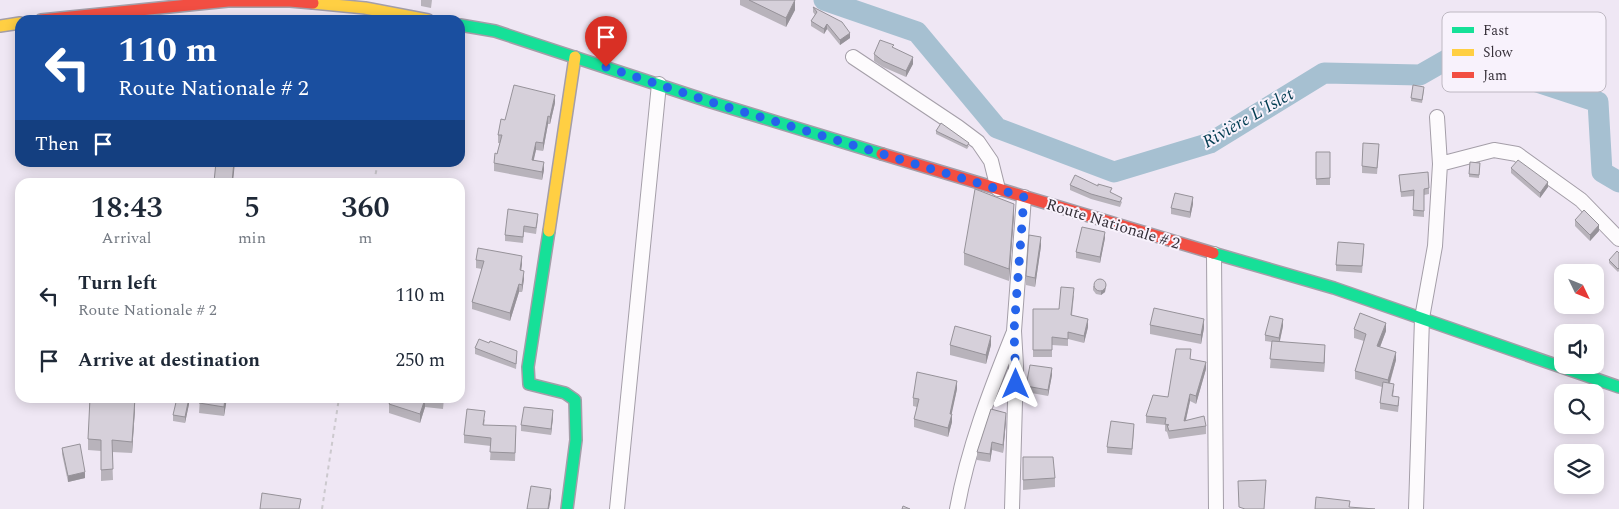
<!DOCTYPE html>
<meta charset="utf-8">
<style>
:root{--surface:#fff;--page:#f2f2f3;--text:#1f2937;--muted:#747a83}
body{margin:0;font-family:Spectral,serif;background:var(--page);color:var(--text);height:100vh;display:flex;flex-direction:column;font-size:19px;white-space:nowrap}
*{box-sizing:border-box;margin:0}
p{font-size:16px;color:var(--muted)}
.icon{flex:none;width:28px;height:28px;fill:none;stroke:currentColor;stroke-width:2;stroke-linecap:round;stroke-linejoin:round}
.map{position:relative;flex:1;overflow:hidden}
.drawer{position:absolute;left:15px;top:178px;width:450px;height:225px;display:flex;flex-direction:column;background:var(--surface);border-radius:15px;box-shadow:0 2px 12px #0003}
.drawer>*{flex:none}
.hud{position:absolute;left:15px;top:15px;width:450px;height:152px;border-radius:15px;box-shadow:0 2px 12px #0003;background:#1a4fa0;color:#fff;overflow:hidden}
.needle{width:32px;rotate:133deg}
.tools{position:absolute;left:1554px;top:264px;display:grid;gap:10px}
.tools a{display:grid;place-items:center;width:50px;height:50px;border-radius:10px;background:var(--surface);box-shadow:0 2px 12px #0003;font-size:25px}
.pin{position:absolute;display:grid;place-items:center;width:42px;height:42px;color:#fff;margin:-51px -21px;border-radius:50% 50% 50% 0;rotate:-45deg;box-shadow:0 0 5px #0007}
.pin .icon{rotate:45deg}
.me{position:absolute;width:55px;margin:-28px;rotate:0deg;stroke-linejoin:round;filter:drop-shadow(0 0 4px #0008)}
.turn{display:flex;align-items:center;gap:18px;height:105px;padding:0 20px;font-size:22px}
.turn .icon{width:65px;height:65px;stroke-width:2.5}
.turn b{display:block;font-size:35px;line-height:42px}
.then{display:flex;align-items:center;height:48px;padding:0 20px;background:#0003;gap:10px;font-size:19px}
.eta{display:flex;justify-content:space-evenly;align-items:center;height:85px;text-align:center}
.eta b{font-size:30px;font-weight:600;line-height:35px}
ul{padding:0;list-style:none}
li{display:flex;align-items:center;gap:15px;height:65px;padding:0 20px}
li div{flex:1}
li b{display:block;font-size:19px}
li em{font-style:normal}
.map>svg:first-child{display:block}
</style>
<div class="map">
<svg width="1619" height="509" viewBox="0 0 1619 509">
<rect width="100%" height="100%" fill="#efe7f4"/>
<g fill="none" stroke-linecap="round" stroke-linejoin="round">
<!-- river -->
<path stroke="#a6c0d1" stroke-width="21" d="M824,0l93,32 80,96 117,44 96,-29 114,-70 96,2 35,-20 143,47 4,70 17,10"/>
<!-- street casing -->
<g stroke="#a49ea8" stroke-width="16">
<path id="street" d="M853,57l105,70 20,15 13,19 7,28
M1440,164l54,-14 23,4 64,46 38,39
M1214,254l2,255
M617,509l42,-425
M957,509c11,-61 33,-118 56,-175
M1012,509l4,-143 -2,-35 10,-134
M1416,509l6,-191 13,-72 5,-82 -3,-47"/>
</g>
<!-- fast casing -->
<g stroke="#a49ea8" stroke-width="14">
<path id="fast" d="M460,25l35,6 216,71 171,52
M549,231l-21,136 1,17 36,9 10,7 1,40 -9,69
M1213,253l121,35 285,99"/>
</g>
<!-- slow casing -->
<g stroke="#a49ea8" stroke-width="14">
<path id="slow" d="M313,3l52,5 63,12
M0,26l20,-3
M549,231l26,-174"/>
</g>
<!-- jam casing -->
<g stroke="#a49ea8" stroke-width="14">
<path id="jam" d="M41,20l187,-19h62l23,2
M882,154l331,99"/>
</g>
<!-- path -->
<path stroke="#ccc9ce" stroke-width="2" stroke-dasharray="4 4" stroke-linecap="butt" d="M374,182l4,-20
M322,509l17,-111"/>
<!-- street -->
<use href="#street" stroke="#fdfbfd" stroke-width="14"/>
<!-- fast -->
<use href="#fast" stroke="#16e098" stroke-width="11"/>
<!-- slow -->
<use href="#slow" stroke="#ffcf43" stroke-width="11"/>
<!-- jam -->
<use href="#jam" stroke="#f24e42" stroke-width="11"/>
</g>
<!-- wall -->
<path fill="#b8b3bb" d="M421,0h11l-1,8 -10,-2z
M740,0h54l1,10 -9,17 -46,-22z
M813,7l37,31 -10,7 -13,-16 -3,5 -13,-8v-5l4,-6 -2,-3z
M894,48l19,16 -7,13 -23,-10 -9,-6v-7z
M1424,90l-2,13 -11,-2v-3z
M555,103l-5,21h-2l-5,27 -7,-1 -3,10 11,10 -2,10 -48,-9v-8l3,-9 3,-11h-2v-8l7,-15z
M936,131l33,15 -2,3 -31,-15z
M1379,150l-2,24 -15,-1v-7z
M1316,152h14v33h-14z
M1480,163l-1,15 -10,-1v-3z
M1511,168l37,19 -8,11 -29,-25z
M1399,175l30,13v6l-5,1v22l-11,-1 1,-20 -13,1z
M1070,185l42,8 10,9 -2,5 -29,-8 -21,-9z
M1193,204l-3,14 -19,-4v-6z
M1014,216l-5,65 -45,-16v-12z
M538,219l-2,15 -12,-2 -1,11 -18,-2v-6z
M1575,220l24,11 -9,10 -15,-15z
M1105,238l-5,25 -24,-5v-6z
M1041,246l-6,41 -9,-2v-9z
M1364,250l-2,23 -26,-2v-6z
M1619,253v18l-1,1 -9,-9v-3z
M476,260l46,4 -1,6 3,9 -2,13h-3l-9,29 -38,-12v-7l10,-33 -6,-1z
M1093,286l13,1 -1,5 -4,3 -5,-1 -3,-4z
M1074,295l-2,20 16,12 -4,16 -16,-4v7l-16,-1v12h-19v-48h26z
M1150,325l54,3 -3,16 -51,-10z
M1283,326l-3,15 45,13 -1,18 -54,-4 2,-26 -7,-1v-6z
M1354,329l32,2 -6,16 16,13 -6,23 4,7 -1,6 6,7 -1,9 -18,-3v-6l2,-16 -27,-8v-8l9,-30 -10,-3z
M950,345h41l-5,19 -36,-9z
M475,348l42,9 -1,12 -41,-15z
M1206,369l-10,35 -6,-3 -4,19 20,6v8l-37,5 -2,-7 -2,-1v-6l-19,-2v-7l22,-19z
M1052,375l-4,21 -22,-4v-6z
M957,389l-6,25 1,8 -4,15 -34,-10v-8l3,-12 -4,-1v-8z
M200,398h27l-3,18 -25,-3z
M392,398h52l-1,11 -18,-2 -5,16 -31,-10v-9z
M189,404l-4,19 -12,-2v-6z
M135,409l-3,44 -20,-1 1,28 -12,1v-30l-13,-1v-11z
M553,417l-2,18 -30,-4v-6z
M485,419l-1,6 32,9 -1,27 -25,-1 1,-14 -27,-3v-8z
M1006,421l-3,32 -11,-3 -2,12 -13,-2v-8z
M1134,430l-2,25 -25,-2v-6z
M62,448l23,30 -17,4 -6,-28z
M1023,457l32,21v9l-32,3z"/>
<!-- shaded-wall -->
<path fill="#969299" d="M795,0v10l-9,17v-9z
M827,24v5l-3,5v-5z
M850,33v5l-10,7v-5z
M913,57v7l-7,13v-6z
M555,95v8l-5,21v-7z
M548,116v8l-5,27v-8z
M536,142v8l-4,18v-8z
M234,162h1l-2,20h-1z
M544,162v8l-2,10v-8z
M1548,182v5l-8,11v-5z
M1193,197v7l-3,14v-6z
M1014,204v12l-5,65v-12z
M1599,225v6l-9,10v-6z
M1105,232v6l-5,25v-6z
M1041,237v9l-6,41v-9z
M522,256v8l-2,14v-8z
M524,271v8l-2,13v-7z
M519,284v8l-9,29v-8z
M1106,284l-1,8 -4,3v-3z
M1088,319v8l-4,16v-7z
M1204,319v9l-3,16v-9z
M1283,319v7l-4,18v-6z
M1386,323v8l-9,24v-9z
M991,336v9l-5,19v-9z
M1325,345v9l-1,18v-9z
M1396,352v8l-8,28v-8z
M1206,362v7l-10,35v-8z
M1052,368v7l-4,21v-6z
M957,381v8l-7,33v-8z
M1190,394v7l-6,27v-7z
M135,398v11l-3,44v-11z
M189,398v6l-4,19v-6z
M225,398h2l-3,18v-9z
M425,399v8l-5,16v-9z
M553,410v7l-2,18v-6z
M1006,413v8l-3,32v-8z
M952,414v8l-4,15v-9z
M992,442v8l-2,12v-8z
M85,472v6l-17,4v-6z
M551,489v9l-2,11h-1z"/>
<!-- building -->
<path fill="#d6d0da" stroke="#969299" d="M749,0h46l-9,18z
M813,7l29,15 8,11 -10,7 -13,-16 -3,5 -13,-8 6,-9z
M880,40l14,5 -2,2 21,10 -7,14 -23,-10 -9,-7z
M514,85l41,10 -5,22 -2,-1 -5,27 -7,-1 -4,18 12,2 -2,10 -48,-9 1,-10 2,1 5,-19h-4l3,-16 4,1z
M1413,85l11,2 -2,13 -11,-2z
M941,123l28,20 -2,3 -31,-15z
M1363,143l16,1 -2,24 -15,-2z
M1316,152h14v26l-14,1z
M1518,160l30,22 -8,11 -29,-25z
M216,162h18l-2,20h-18z
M1470,162l10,1 -1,12 -10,-1z
M1428,172l1,16 -5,1v22l-11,-1 1,-20 -13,2 -2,-17z
M1075,175l23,11v-2l14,4 -2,4 12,6 -2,4 -29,-8 -21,-9z
M975,189l39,15 -5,65 -45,-16z
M1175,193l18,4 -3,15 -19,-4z
M508,209l30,5 -2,14 -12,-2 -1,11 -18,-2z
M1584,210l15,15 -9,10 -15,-15z
M1082,227l23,5 -5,25 -24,-5z
M1029,235l12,2 -6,41 -9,-2z
M1338,242l26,2 -2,22 -26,-1z
M478,248l44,8 -2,14 4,1 -2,14 -3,-1 -9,29 -38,-11 12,-41 -8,-1z
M1617,251l2,2v15l-1,1 -9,-9z
M1094 285a6 6 0 1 1 12 0a6 6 0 1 1-12 0Z
M1061,287l13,1 -3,27 17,4 -4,17 -16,-4v7l-16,-2v13h-19v-41h26z
M1154,308l50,11 -3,16 -51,-10z
M1360,313l26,10 -9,23 19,6 -8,28 -33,-9 11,-37 -12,-5z
M1270,316l13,3 -4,19 -14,-3z
M955,326l36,10 -5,19 -36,-10z
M479,339l10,4 1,-2 27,10 -1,13 -41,-16z
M1272,341l53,4 -1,18 -54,-4z
M1176,349h15l-1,10 16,3 -10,34 -6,-2 -6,27 20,-5 2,10 -37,5 -2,-6h2l-4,-1 1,-6 -20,-2 7,-21 15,2z
M1030,365l22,3 -4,22 -22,-4z
M917,372l40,9 -7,33h2l-4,14 -34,-9 5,-20 -6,-1z
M1383,382l11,2 -2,12 7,1 -1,9 -18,-3z
M90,398h45l-3,44 -20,-2 1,29 -12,1v-30l-13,-1z
M177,398h12l-4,19 -12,-2z
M200,398h25l-1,9 -25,-4z
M392,398h52l-1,3 -18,-2 -5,15 -31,-10z
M524,407l29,3 -2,19 -30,-4z
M467,409l18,2 -2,14 33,1 -1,27 -25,-1 1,-14 -27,-3z
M991,409l15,4 -3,32 -11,-3 -2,12 -13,-2z
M1111,421l23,3 -2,25 -25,-2z
M80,444l5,28 -17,4 -6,-28z
M1023,457h30l2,21 -32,2z
M1266,480l-2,29h-19l-6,-2 -1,-26z
M531,486l20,3 -3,20h-21z
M262,493l39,6 -2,10h-39z
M1316,497l34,4 -1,6 26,2h-60z
M903,506l7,3h-8z"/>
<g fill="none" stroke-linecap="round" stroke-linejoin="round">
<!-- route -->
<path stroke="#2563eb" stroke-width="9" stroke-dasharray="0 16.2" d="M606,67l105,35 313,95 -10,134 2,53"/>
</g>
<g text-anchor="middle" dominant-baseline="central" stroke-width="4" stroke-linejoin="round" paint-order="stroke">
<!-- street labels -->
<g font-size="16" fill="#363039" stroke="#f8f2fc">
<text transform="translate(1113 224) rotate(17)">Route Nationale # 2</text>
</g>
<!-- water labels -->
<g font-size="18" font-style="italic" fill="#023c51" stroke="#f8f2fc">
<text transform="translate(1248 118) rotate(-30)">Rivière L'Islet</text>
</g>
</g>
<!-- legend -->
<rect x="1442" y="12" width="164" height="80" rx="8" fill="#f8f2fc" stroke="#beb8c2" stroke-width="1"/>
<rect x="1452" y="27" width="22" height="6" fill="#16e098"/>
<rect x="1452" y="49" width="22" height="7" fill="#ffcf43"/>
<rect x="1452" y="72" width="22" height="6" fill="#f24e42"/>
<g font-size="14" fill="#363039">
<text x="1483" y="35">Fast</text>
<text x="1483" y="57">Slow</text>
<text x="1483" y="80">Jam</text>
</g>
</svg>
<div class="tools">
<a><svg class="needle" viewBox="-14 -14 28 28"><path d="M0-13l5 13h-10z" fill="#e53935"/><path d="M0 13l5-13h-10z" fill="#747a83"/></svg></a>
<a><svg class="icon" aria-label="sound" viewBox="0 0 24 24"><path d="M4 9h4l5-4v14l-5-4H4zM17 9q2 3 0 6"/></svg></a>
<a><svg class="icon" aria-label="search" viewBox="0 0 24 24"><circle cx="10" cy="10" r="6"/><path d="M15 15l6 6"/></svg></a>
<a><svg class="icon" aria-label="layers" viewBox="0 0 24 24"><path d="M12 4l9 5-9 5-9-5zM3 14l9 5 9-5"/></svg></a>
</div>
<div class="pin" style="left:606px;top:67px;background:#d93025"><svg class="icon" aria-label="arrive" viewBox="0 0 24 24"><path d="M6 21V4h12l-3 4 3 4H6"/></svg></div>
<svg class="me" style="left:1016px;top:384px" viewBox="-20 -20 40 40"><path d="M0-17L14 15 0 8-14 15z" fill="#2563eb" stroke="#fff" stroke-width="4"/></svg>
<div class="hud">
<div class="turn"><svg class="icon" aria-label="left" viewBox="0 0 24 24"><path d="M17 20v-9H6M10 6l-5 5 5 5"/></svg><div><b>110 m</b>Route Nationale # 2</div></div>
<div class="then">Then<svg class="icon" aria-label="arrive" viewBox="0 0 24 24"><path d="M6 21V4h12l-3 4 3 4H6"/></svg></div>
</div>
<section class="drawer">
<div class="eta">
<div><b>18:43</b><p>Arrival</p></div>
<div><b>5</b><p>min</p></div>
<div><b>360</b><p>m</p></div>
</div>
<ul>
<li><svg class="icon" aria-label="left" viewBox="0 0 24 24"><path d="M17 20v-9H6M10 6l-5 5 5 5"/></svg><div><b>Turn left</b><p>Route Nationale # 2</p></div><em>110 m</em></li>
<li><svg class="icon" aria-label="arrive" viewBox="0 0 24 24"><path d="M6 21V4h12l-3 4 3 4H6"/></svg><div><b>Arrive at destination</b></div><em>250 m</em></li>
</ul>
</section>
</div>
